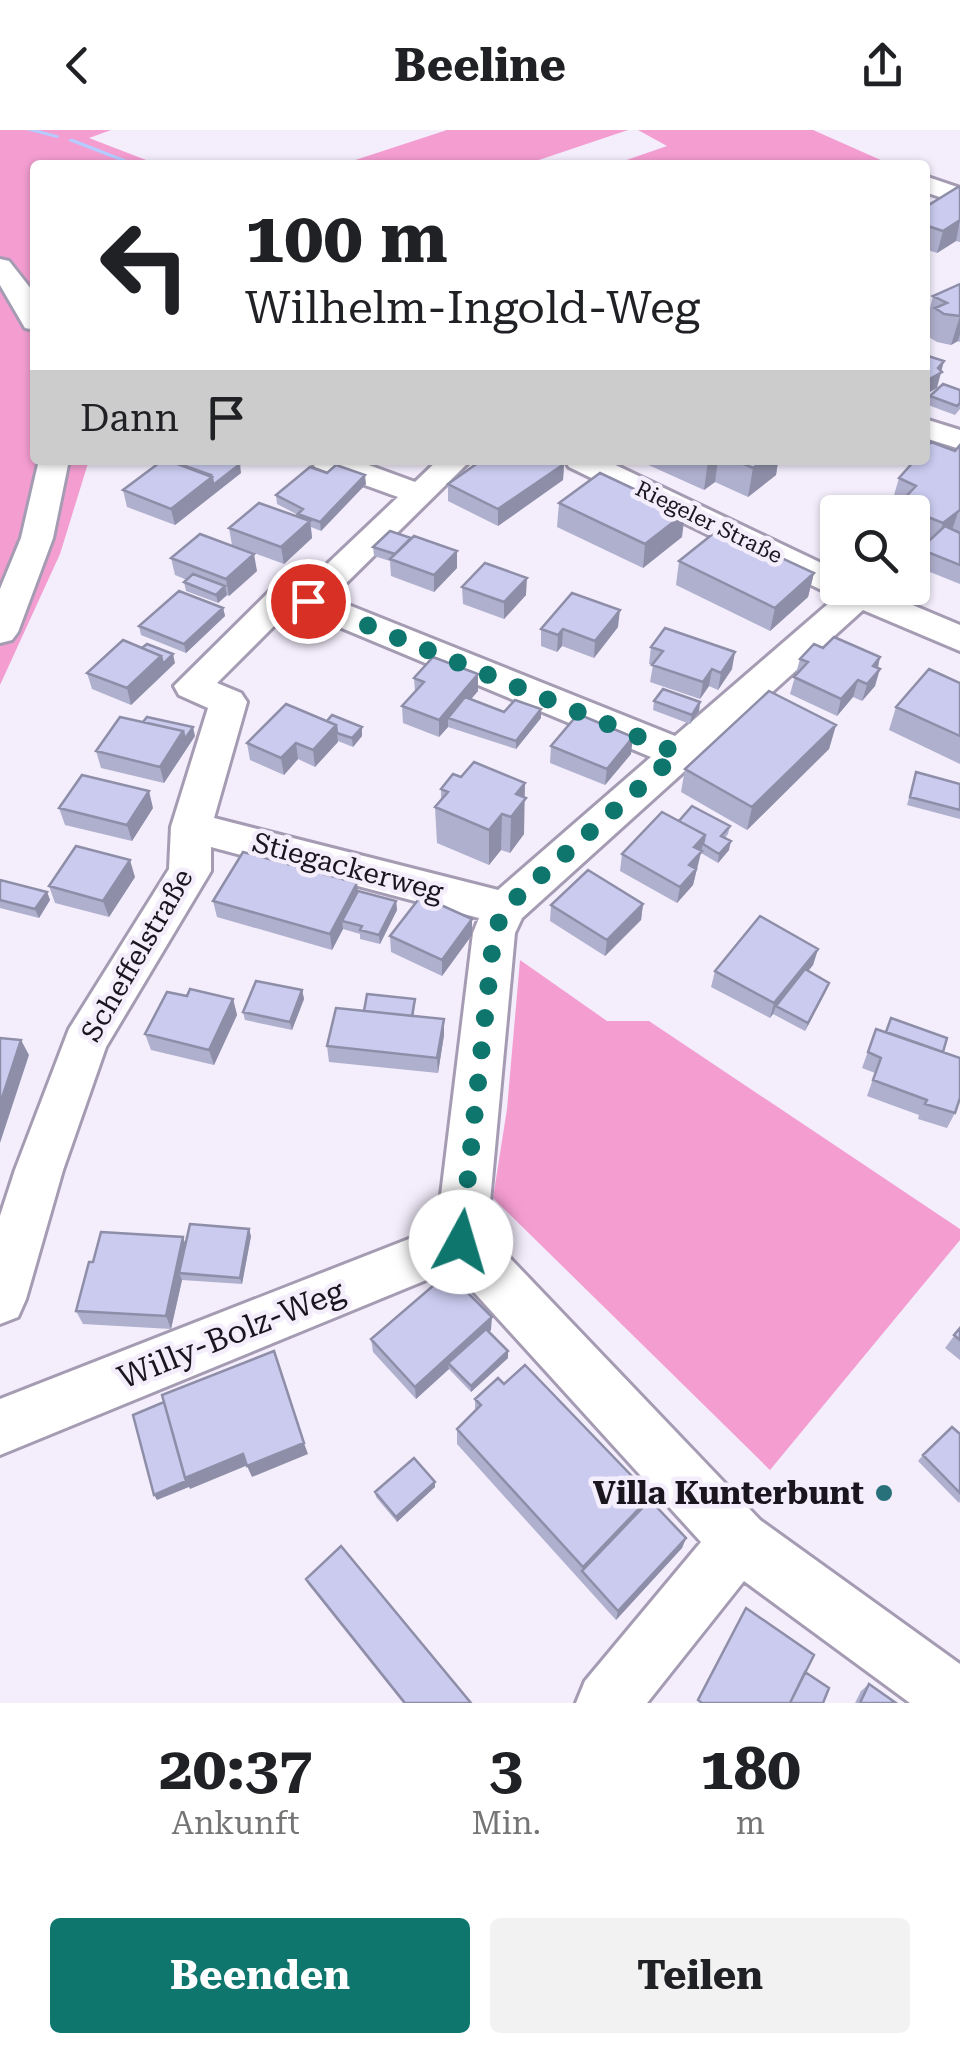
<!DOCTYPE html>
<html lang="de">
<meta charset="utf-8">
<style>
:root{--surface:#fff;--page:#f2f2f2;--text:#202124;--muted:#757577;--accent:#0f766e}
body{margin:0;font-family:"Roboto Serif",serif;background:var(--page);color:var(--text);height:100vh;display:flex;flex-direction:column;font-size:38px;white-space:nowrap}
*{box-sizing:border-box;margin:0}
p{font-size:32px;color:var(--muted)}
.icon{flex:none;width:55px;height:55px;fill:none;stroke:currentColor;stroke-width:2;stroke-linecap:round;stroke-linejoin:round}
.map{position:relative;height:1573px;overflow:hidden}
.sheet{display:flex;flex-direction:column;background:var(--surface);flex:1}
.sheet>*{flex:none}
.top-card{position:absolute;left:30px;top:30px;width:900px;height:305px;border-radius:10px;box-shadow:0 2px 8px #0004;background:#fff;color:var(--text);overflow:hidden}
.buttons{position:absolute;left:820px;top:365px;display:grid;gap:20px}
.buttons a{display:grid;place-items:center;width:110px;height:110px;border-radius:10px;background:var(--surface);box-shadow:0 2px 8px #0004;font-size:50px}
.pin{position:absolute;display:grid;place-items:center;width:85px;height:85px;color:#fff;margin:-42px;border:5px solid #fff;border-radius:50%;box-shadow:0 2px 10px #0007}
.me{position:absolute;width:110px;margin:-55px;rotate:6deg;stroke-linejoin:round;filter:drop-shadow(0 0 8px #0008)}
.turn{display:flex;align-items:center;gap:35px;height:210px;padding:0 50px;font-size:45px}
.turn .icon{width:130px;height:130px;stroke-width:2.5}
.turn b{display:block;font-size:70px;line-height:85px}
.then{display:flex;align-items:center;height:95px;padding:0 50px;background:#0003;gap:20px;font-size:38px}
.eta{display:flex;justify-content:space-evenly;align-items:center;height:170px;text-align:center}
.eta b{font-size:60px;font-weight:700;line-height:70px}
.button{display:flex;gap:20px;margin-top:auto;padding:20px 50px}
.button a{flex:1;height:115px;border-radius:10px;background:var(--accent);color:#fff;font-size:40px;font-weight:700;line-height:115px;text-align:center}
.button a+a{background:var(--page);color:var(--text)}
header{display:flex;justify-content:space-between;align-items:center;height:130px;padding:0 50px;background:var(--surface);font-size:45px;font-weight:700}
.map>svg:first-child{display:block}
</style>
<header><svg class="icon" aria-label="back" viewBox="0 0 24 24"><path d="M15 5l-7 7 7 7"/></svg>Beeline<svg class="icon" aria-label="share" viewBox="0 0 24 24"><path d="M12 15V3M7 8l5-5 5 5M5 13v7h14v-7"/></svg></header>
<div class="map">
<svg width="960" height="1573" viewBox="0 0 960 1573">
<rect width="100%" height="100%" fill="#f3edfc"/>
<!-- green -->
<path fill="#f49dd1" d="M0,0h111l-22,8 70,27h-124v295h54l-29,94 -60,131z
M447,0h181l-104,35h-184z
M638,0h175l79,35h-280l55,-19z
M520,830l87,61h42l311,208v11l-190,230 -277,-272 14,-89z"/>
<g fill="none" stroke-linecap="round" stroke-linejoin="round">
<!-- stream -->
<path fill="#b4ccff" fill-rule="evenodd" d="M26,0h12l22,6 -3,2z
M69,9h4l67,26h-9l-62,-24z
M925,312l35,13v6l-35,-13z"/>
<!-- minor casing -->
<g stroke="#a59cb3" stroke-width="6">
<path id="minor" d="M925,46l35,12v16l-35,-12z
M0,129l9,2 26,33v36l-10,-2 -25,-43z
M925,289l35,11v19l-35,-11z
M39,330h30l-16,78 -35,94 -6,8 -12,3v-54l21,-51z
M311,330h44l60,22 23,-22h33l-140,138 344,138 161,-139 -267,-130 -4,-7h40l233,111v17h34l88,37v26l-97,-41 -341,308 -7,15 -28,301 273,286 200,144v39h-50l-166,-122 -97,122h-71l9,-22 116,-139 -248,-273 -453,186v-56l437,-171 36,-295 6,-15 -268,-71v24l-105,176 -43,123 -37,129 -8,18 -18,7v-108l15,-46 54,-141 100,-160 2,-42 37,-119 -29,-13 -5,-9 103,-102 12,-3 15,5 94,-89 -83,-30zM293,477l3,2 355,148 -153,133 -284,-72 33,-116 -6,-9 -24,-10z"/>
</g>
<!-- minor -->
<use href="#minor" fill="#fff" fill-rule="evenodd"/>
</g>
<!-- wall -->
<path fill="#afafce" d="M960,57v55l-4,-1 -19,12 -12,-4v-44l2,1z
M960,154v58l-2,-1 -7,4 -14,-3 -10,-6 3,-10 -4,-2 7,-28z
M960,260v19l-5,6 -27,-10 2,-9z
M960,315v139l-45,-18 5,-17 7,-6 -15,-6v-25h-17l3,-8 -6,-2 7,-24 56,-27z
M144,330h98l-4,3 3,10 -66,52 -48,-18 -4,-17 34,-26z
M644,330h137l-3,2 -2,13 -28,22 -33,-15 -11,8 -60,-27z
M564,334l-1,16 -65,46 -50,-25v-17z
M327,343l39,11 -45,47 -10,-4 1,11 -28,26 -52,-19 -3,-17 69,-11v-2l-21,-11 -1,-9z
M559,373l123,34 -39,31 -86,-41z
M411,408l46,13v17l-23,24 -43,-16 -1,-15 -16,-5 -1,-9z
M171,428l86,13 -28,25 -2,-1 -9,8 -32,-12 -2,-9 3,-2 -12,-5z
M679,431l135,12 -6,24 -38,34 -94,-46z
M462,457l64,8 -22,24 -41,-15z
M223,478l2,8 -39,37 -45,-18 -2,-9z
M618,497l-24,31 -32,-12 -5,6 -16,-6v-17z
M651,517l81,22 -14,21 -9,-4 -9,13 -50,-17 3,-17 -4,-1z
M823,518l57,9 -5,29 -13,15 -9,-4 -16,19 -47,-22 10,-35z
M175,533l-44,42 -39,-16 -5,-16z
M478,544v17l-7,8 33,13 37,6 -25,31 -68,-22 -9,10 -36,-14 -1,-17 13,-14 -1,-14z
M960,553v81l-71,-34 7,-23z
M654,571l46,1 -1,9 -9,13 -37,-14z
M327,591l35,6v9l-9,11 -15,-6 -23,26 -17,-8 -14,16 -34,-15 -3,-17z
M836,595l-7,24 -82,81 -66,-38 4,-23z
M195,606l-31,47 -63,-15 -5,-17z
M551,616l80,8 -26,31 -55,-22z
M916,642l44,12v35l-53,-14z
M441,659l83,8v37l-14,19 -9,-3 -12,15 -52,-22 -2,-36 6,-7z
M59,678h94l-21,33 -67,-16z
M679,691l51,5 -2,8 -3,4 4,12 -11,13 -17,-10 -8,32 -16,18 -57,-32 2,-17z
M135,747l-26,40 -54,-14 -6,-17z
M0,750l47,12 3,8 -11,18 -39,-10z
M358,761l38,10 1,9 -17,34 -20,-5v-5l-17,-5 -11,21 -115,-33 -4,-16z
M643,774l-2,16 -36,36 -55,-35 1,-16z
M472,805l-30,41 -51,-24 -1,-16z
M818,819l-5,16 -5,6 18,20 -21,40 -32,-17 -3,4 -59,-31 4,-16z
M302,860l2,9 -12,31 -47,-10 -2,-8z
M187,866l46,3 4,16 -23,50 -63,-15 -6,-16z
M415,869l-1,17 30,19 -6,38 -109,-11 -2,-16 37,-35z
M876,899l67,23 12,61 -8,15 -29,-9 1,-4 -52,-19 8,-23 -13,-5z
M251,1106l-9,48 -60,-4 -11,49 -88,-5 -7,-13 17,-49 93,-17z
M960,1198v32l-15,-12z
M491,1200l-2,2 19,19v7l-37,34 -22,-23 -33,30 -43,-47 -2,-13z
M475,1269l175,101 36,38 -4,10 -66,72 -159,-176v-15l18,-18z
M960,1304v67l-1,2 -41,-42 5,-6z
M435,1352v5l-38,35 -21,-25 -1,-5z
M306,1449l165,124h-68l-95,-119z
M869,1554l27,19h-41l6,-12z"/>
<!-- shaded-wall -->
<path fill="#8e8ea8" d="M960,90l-4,21 -19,12 6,-22z
M960,186v18l-2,7 -7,4z
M944,231l-7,27 -12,7 1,-14z
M710,330h8l-3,22 -11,8 4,-29z
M764,330h17l-3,2 -2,13 -28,22 5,-29z
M240,334l1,9 -66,52 -4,-16 41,-32z
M564,334l-1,16 -65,46v-17z
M365,345l1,9 -45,47 -1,-9z
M959,379l-8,24 -15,13 7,-23z
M685,383l-3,24 -39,31 2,-24z
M310,391l2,17 -28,26 -3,-17z
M457,421v17l-23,24v-17z
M254,424l3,17 -28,25 -3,-17z
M814,443l-6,24 -38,34 5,-23z
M527,448l-1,17 -22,24v-17z
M225,456l2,9 -9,8 -2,-8z
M223,478l2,8 -39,37 -2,-9z
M620,480l-2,17 -24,31 1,-17z
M563,499l-1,17 -5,6 1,-17z
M735,522l-3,17 -14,21 3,-17z
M173,524l2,9 -44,42 -4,-17 34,-32z
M880,527l-4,17 4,-5 -5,17 -13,15 11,-35z
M712,539l-3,17 -9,13 3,-17z
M478,544v17l-25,29 -5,-2v9l-9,10v-17z
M858,550l-5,17 -16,19 4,-17z
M700,572l-1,9 -9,13 2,-9z
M541,579v9l-25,31v-8z
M336,595l2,17 -23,25 -2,-17z
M836,595l-7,24 -82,81 5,-23z
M193,597l2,9 -31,47 -4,-16 23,-36z
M362,597v9l-9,11 -1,-9z
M633,607l-2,17 -26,31 2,-16z
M296,613l2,16 -14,16 -3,-17z
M525,653l-1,51 -14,19 1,-36 5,-23z
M149,661l4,17 -21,33 -5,-16z
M502,684l-1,36 -12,15v-35z
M705,705l-12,50 -16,18 3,-16 14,-40z
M731,711l-2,9 -11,13 1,-9z
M130,730l5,17 -26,40 -6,-16z
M357,753l2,16 -17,22 1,8 -11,21 -2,-16z
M47,762l3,8 -11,18 -4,-9z
M396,771l1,9 -17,34 -1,-9z
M643,774l-2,16 -36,36 2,-16z
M472,789v16l-30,41v-16z
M818,819l-5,16 -34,42 -3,-1 -3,8 -3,4 4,-15z
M829,853l-3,8 -21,40 3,-8z
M302,860l2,9 -12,31 -2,-8z
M233,869l4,16 -23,50 -5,-15z
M444,889v16l-6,38 -1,-15z
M21,910l8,15 -29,88v-39z
M249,1099l2,7 -9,48 -2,-6z
M183,1107l5,14 -9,22 3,7 -11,49 -5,-13z
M492,1187l-1,13 -39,36 -4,-3 1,6 -33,30 -1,-12z
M508,1221v7l-37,34v-6z
M304,1313l4,11 -56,23 -5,-11z
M243,1324l5,11 -58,24 -1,-2 -32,13 -3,-5 31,-17z
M435,1352v5l-38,35 -1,-5z
M651,1366l-5,14 -64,61 1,-4z
M686,1408l-4,10 -66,72 2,-9z"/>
<!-- building -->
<path fill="#cbcbf0" stroke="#8e8ea8" stroke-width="2.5" d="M958,57h2v33l-17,11 -18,-6v-20l2,1z
M960,154v32l-16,-2 -9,-6 12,-5 -14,-7z
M925,225l19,6 -6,7 4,4 -16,9z
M943,254l17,6v13l-3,3 -27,-10z
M931,312l24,9 5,-6v65l-17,13 -45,-18 18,-19 -17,-8 16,-18h10v-11z
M163,330h4l45,17 -41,32 -48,-19z
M168,330h62l10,4 -27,21 -1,-8 -2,-1 1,-1z
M482,330h74l8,4 -66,45 -50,-25z
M735,330h29l-11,8z
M336,335l29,10 -45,47 -22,-8 5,-5 -27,-14 34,-28 17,6z
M600,343l85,40 -40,31 -86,-41z
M259,373l51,18 -29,26 -52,-19z
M945,396l15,7v32l-40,-16z
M719,399l95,44 -39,35 -96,-47z
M390,401l21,7 -16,16 -22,-7z
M200,404l54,20 -28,25 -55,-21z
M414,406l43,15 -23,24 -44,-16z
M485,433l42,15 -23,24 -42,-15z
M193,444l32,12 -9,9 -32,-13z
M179,461l44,17 -39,36 -45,-18z
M572,463l48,17 -25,31 -32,-12 -5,6 -17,-6z
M665,498l70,24 -14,21 -9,-4 -9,13 -51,-17 11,-14 -12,-4z
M834,507l46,20 -7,9 7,3 -13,15 -9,-4 -17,19 -47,-22 14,-15 -8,-3 14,-15 9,4z
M123,510l38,16 -34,32 -40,-15z
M147,514l26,10 -10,10 -2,-8 -19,-8z
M433,527l45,17 -39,46 -37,-14 22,-24 -10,-4z
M929,539l31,14v53l-64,-29z
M663,559l37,13 -8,13 -38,-14z
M769,561l67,34 -84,82 -67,-38z
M465,567l39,15 11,-12 26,9 -25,32 -68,-23z
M286,574l50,21 -23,25 -17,-7 -15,15 -34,-15z
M578,584l55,23 -26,32 -56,-23z
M332,585l30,12 -10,11 -15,-5 -1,-8 -9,-4z
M120,587l63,14 -23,36 -64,-16z
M147,587l46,10 -8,12 -2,-8 -40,-9z
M474,632l51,21 -9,11 10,4 -15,19 -9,-3 -13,16 -54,-23 13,-15 -7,-3 12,-15 8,3z
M916,642l44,12v26l-50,-13z
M82,645l67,16 -22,34 -68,-17z
M692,676l38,20 -9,10 10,5 -12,13 -16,-10 2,-9 -26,-14z
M662,682l43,23 -11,12 8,4 -13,14 7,4 -16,18 -58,-33z
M76,716l54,14 -27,41 -54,-15z
M243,722l114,31 -27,51 -117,-33z
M588,740l55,34 -36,36 -56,-35z
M0,750l47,12 -12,17 -35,-9z
M358,761l38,10 -17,34 -19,-5 2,-4 -20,-5z
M421,766l51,23 -30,41 -52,-24z
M760,786l58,33 -44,54 -59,-32z
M805,839l24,14 -21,40 -32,-17z
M256,851l46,9 -12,32 -47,-10z
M190,859l43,10 -24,51 -64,-16 22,-42 20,4z
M367,864l48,5 -3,17 -48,-5z
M336,878l108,11 -7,39 -110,-12z
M891,888l56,20 -4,14 -57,-20z
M876,899l84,29v40l-5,15 -30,-9 2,-4 -54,-20 8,-22 -13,-6z
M0,908l21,2 -21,64z
M190,1094l59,5 -9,49 -61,-5z
M101,1102l82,5 -17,79 -90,-5 13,-49h4z
M448,1143l44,44 -77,70 -44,-48z
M960,1198v12l-6,-5z
M486,1199l22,22 -37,35 -23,-23z
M274,1221l30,92 -57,23 -4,-12 -58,24 -23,-83z
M525,1235l126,131 -68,71 -126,-138 24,-24 -6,-6 23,-21 6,6z
M164,1272l22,79 -32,14 -21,-80z
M952,1297l8,7v59l-37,-38z
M414,1328l21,24 -39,35 -21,-25z
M650,1370l36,38 -68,73 -36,-40z
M341,1416l130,157h-66l-99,-124z
M746,1478l68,47 -24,48h-88l-4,-3z
M805,1542l24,16 -6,15h-33z
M869,1554l27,19h-36z"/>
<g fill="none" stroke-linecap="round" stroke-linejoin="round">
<!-- route -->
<path stroke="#0f766e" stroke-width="18" stroke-dasharray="0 32.4" d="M308,471l370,152 -173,155 -11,25 -33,309"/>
</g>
<!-- markers -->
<circle fill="#28717a" stroke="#f3edfc" stroke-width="4" cx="884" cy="1363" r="10"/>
<g text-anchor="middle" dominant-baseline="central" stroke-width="9" stroke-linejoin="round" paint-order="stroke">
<!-- far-street labels -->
<g font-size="22" fill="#1a161f" stroke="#f3edfc">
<text transform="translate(709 392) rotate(26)">Riegeler Straße</text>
</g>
<!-- street labels -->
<g font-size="28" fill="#1a161f" stroke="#f3edfc">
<text transform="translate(348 737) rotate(15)">Stiegackerweg</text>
<text transform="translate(137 825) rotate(-60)">Scheffelstraße</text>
</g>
<!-- near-street labels -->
<g font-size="32" fill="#1a161f" stroke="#f3edfc">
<text transform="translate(231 1204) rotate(-22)">Willy-Bolz-Weg</text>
</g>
<!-- near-poi labels -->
<g font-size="32" font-weight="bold" fill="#1a161f" stroke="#f3edfc" text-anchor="end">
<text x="864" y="1363">Villa Kunterbunt</text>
</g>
</g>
</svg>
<div class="buttons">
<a><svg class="icon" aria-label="search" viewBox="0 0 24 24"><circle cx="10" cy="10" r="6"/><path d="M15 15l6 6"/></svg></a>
</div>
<div class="pin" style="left:308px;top:471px;background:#d93025"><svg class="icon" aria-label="arrive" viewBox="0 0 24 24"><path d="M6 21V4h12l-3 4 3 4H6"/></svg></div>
<svg class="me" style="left:461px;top:1112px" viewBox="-20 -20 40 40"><circle r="19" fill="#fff"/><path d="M0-13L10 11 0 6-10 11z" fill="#0f766e"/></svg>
<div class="top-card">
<div class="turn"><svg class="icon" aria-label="left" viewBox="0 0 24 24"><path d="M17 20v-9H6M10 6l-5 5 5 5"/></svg><div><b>100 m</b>Wilhelm-Ingold-Weg</div></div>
<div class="then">Dann<svg class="icon" aria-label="arrive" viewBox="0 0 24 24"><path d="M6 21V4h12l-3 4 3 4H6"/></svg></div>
</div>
</div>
<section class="sheet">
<div class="eta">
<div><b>20:37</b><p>Ankunft</p></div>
<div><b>3</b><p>Min.</p></div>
<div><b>180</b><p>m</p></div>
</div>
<div class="button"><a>Beenden</a><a>Teilen</a></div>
</section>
